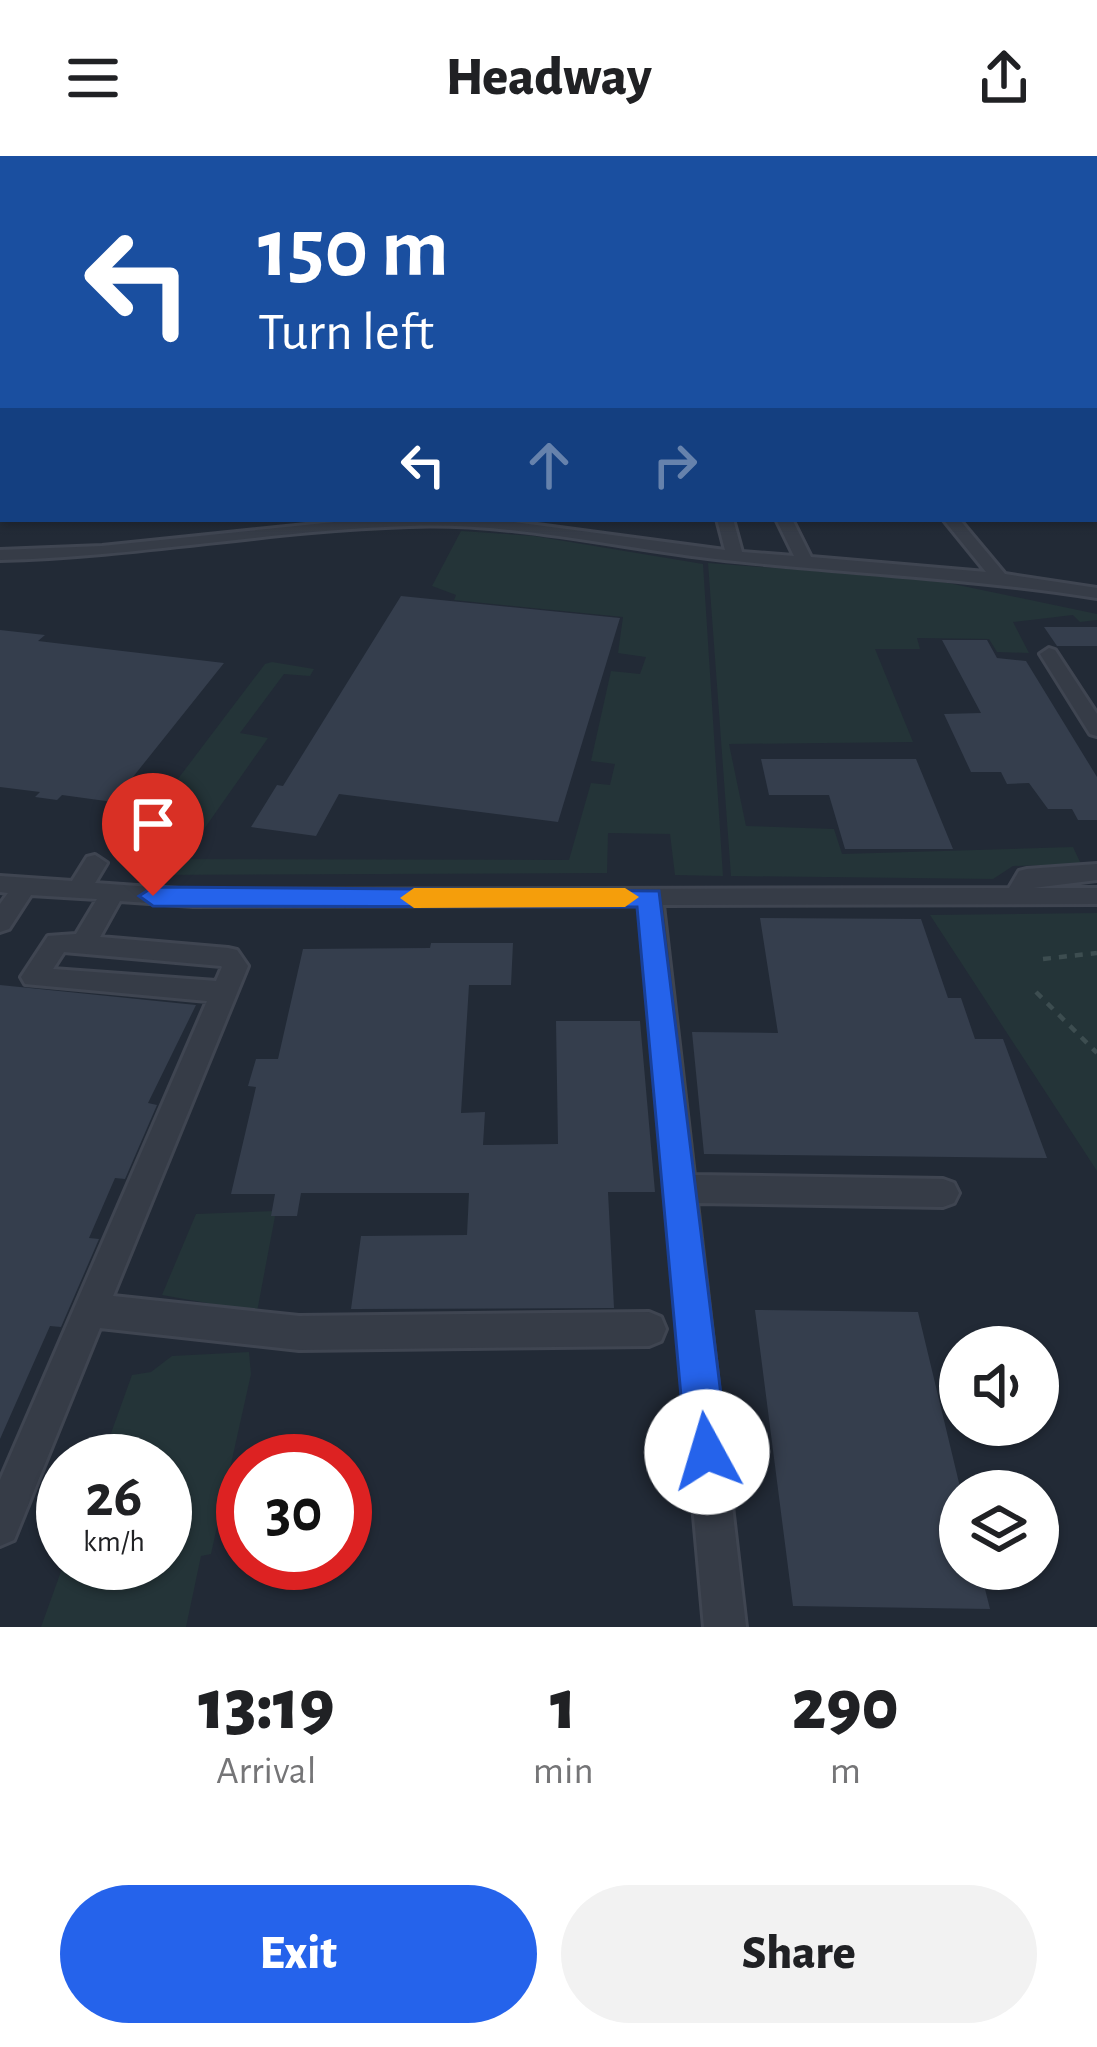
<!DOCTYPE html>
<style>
:root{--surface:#fff;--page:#f2f2f2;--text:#202124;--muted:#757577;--accent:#2563eb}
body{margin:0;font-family:"Alegreya Sans",sans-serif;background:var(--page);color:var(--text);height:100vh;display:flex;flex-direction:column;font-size:45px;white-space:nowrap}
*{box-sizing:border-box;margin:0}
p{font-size:39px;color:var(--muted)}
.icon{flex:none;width:66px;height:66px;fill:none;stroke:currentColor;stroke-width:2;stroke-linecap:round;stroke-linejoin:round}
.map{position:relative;height:1471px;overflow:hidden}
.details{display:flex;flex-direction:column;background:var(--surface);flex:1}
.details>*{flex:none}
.top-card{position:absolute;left:0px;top:0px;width:1098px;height:366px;box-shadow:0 3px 9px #0004;background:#1a4fa0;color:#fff;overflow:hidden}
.tools{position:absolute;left:939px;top:1170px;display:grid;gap:24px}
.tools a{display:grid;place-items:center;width:120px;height:120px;border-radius:50%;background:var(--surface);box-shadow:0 3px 9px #0004;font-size:60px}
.speed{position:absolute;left:36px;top:1278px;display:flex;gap:24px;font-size:60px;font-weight:700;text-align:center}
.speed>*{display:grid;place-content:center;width:156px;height:156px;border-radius:50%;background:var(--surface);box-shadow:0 3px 9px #0004;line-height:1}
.speed small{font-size:30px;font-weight:400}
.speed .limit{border:18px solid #d22;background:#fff;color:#111}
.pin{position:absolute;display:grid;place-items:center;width:102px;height:102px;color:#fff;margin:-123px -51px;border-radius:50% 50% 50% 0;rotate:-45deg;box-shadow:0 0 12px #0007}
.pin .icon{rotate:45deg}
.me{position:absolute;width:132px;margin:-66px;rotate:354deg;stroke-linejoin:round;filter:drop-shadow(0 0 9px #0008)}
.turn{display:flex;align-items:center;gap:42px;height:252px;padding:0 60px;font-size:54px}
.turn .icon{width:156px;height:156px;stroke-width:2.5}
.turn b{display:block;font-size:84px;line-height:102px}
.lanes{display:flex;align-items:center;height:114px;padding:0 60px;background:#0003;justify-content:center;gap:60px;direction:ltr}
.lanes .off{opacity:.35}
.eta{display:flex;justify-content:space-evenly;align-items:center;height:204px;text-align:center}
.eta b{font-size:72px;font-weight:800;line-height:84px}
.action{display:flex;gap:24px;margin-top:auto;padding:24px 60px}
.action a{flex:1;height:138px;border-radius:72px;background:var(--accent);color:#fff;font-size:48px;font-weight:800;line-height:138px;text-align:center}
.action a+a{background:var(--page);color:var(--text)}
header{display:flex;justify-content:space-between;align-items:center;height:156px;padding:0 60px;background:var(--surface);font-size:54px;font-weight:800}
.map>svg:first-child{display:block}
</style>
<header><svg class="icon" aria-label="menu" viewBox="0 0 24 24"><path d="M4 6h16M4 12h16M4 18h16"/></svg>Headway<svg class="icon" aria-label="share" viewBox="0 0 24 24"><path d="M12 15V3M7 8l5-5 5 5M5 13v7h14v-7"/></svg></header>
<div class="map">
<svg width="1097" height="1471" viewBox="0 0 1097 1471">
<rect width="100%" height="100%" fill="#222a36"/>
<!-- green -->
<path fill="#243438" d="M461,375l73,5 169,28 20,312 -48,-1 -5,-41 -62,-1 -1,40 -469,2 -9,-16 440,1 22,-77 19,2 5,-21 -24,-3 20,-90 29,3 6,-17 -28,-4 5,-36 -169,-17 2,-5 -24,-9z
M708,407l226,17 163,34v6l-17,2 -7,-7 -60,7 16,31 -32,-1 -8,-13 -72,-1 3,11h-45l38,93 -184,2 17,82 88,3 8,25 231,-7 8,17 -68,2 -20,13 -262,-3z
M272,506l42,7 -4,7 -26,-2 -44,59 28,5 -66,94 -56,1 3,-16 116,-153z
M1097,757v258l-167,-256z
M276,1055l-19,101 -95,-17 34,-81z
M249,1196l2,22 -40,180 -10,2 -15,71h-145l23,-64h101v-102h-64l31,-86 19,-3 21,-16z"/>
<!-- building -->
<path fill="#353e4d" d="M401,440l219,22 -62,204 -219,-28 -23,42 -65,-9 26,-42 6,1z
M1044,471h53v19h-40z
M0,474l45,5 -7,6 186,22 -111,139 -51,-7 -5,5 -22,-3 5,-5 -40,-5z
M942,484h45l10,18 29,3 71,116v43h-19l-6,-11h-24l-19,-26 -22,1 -6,-12h-30l-27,-58 37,-1z
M761,603h155l37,90h-108l-16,-54h-60z
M760,762l161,1 27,79h13l14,41h28l44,119 -343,-4 -12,-122 86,1z
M431,787h82l-2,42h-42l-8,128 24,-1 -2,33 75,-1 -2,-123h84l15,171h-47l6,116 -263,1 10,-73 106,-1 2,-42h-168l-4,23h-26l4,-22h-44l25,-107 -8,-1 8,-27h22l25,-110 127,-1z
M0,829l196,20 -48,98 9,2 -32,74 -10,-1 -26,60 10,1 -38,88 -11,-1 -50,113z
M755,1154l163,2 42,175v82h20l10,40 -197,-3z"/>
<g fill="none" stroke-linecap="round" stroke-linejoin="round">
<!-- minor casing -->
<g stroke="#3f4551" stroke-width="6">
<path id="minor" d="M1095,218l2,1v12l-2,-1z
M3,248v8l-3,1v-8z
M0,341h3v8h-3z
M364,363h128l233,31 -8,-31h16l9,33 52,4 -18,-37h16l19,38 175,15 -43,-53h16l46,55 92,14v10c-126,-20 -254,-25 -381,-39 -102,-12 -204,-37 -307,-33 -137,4 -272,31 -409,34v-10l102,-4z
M1049,492l6,2 42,64v22l-7,-2 -50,-80z
M95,699l12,8 -12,20 98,7 816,-2 10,-17 8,-2 70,-5v16l-64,8h64v16l-434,1 31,270 249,4 11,4 5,10 -5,10 -11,4 -246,-4 49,424h-42l-65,-722 -446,1 -73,-5 -20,36 128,11 9,2 11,16 -135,330 186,20 350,-4 12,5 5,12 -5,12 -12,5 -350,4 -199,-22 -86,212 -14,6v-66l207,-479 -182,-17 -4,-7 27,-41 28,-2 21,-35 -66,-4 -22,34 -9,3v-28l8,-11 -8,-1v-16l72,5 15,-24zM64,796l157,14 1,1 -6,14 -163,-12z"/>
</g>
<!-- path -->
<path stroke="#3d4d50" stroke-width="4.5" stroke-dasharray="8 8" stroke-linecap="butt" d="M1043,803l54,-6
M1036,836l61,61"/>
<!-- minor -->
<use href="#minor" fill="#363c47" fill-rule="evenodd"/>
</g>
<!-- sky -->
<linearGradient id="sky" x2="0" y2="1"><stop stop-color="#13171e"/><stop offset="0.46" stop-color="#3e4a5d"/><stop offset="1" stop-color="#3e4a5d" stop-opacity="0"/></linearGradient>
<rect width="1097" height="380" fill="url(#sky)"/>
<!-- route -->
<path fill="#2563eb" stroke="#184099" stroke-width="3" d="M153,731l506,4 69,561 -6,15 -15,6 -15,-6 -6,-15 -49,-545 -484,-1 -14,-10z"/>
<!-- slow -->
<path fill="#f59e0b" d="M414,732h211l14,9 -14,10 -211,1 -14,-10z"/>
</svg>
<div class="tools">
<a><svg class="icon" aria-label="sound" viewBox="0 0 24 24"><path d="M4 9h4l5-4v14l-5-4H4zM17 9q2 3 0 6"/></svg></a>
<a><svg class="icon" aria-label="layers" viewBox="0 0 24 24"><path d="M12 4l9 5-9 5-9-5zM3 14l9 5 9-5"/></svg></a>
</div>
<div class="speed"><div>26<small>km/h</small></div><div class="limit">30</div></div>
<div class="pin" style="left:153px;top:740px;background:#d93025"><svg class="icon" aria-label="arrive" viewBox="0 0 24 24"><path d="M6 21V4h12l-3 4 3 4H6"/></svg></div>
<svg class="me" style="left:707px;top:1296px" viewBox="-20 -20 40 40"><circle r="19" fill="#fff"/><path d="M0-13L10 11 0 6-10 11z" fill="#2563eb"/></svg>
<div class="top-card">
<div class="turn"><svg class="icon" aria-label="left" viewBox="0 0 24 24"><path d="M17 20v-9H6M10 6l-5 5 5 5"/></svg><div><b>150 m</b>Turn left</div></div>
<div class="lanes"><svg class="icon" aria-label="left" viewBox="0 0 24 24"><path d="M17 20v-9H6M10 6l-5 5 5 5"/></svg><svg class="icon off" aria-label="ahead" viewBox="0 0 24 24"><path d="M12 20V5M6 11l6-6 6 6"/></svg><svg class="icon off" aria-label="right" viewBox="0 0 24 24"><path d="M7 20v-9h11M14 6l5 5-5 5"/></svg></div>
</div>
</div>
<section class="details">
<div class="eta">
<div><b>13:19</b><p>Arrival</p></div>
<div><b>1</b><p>min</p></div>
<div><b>290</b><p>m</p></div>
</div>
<div class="action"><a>Exit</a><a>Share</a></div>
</section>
